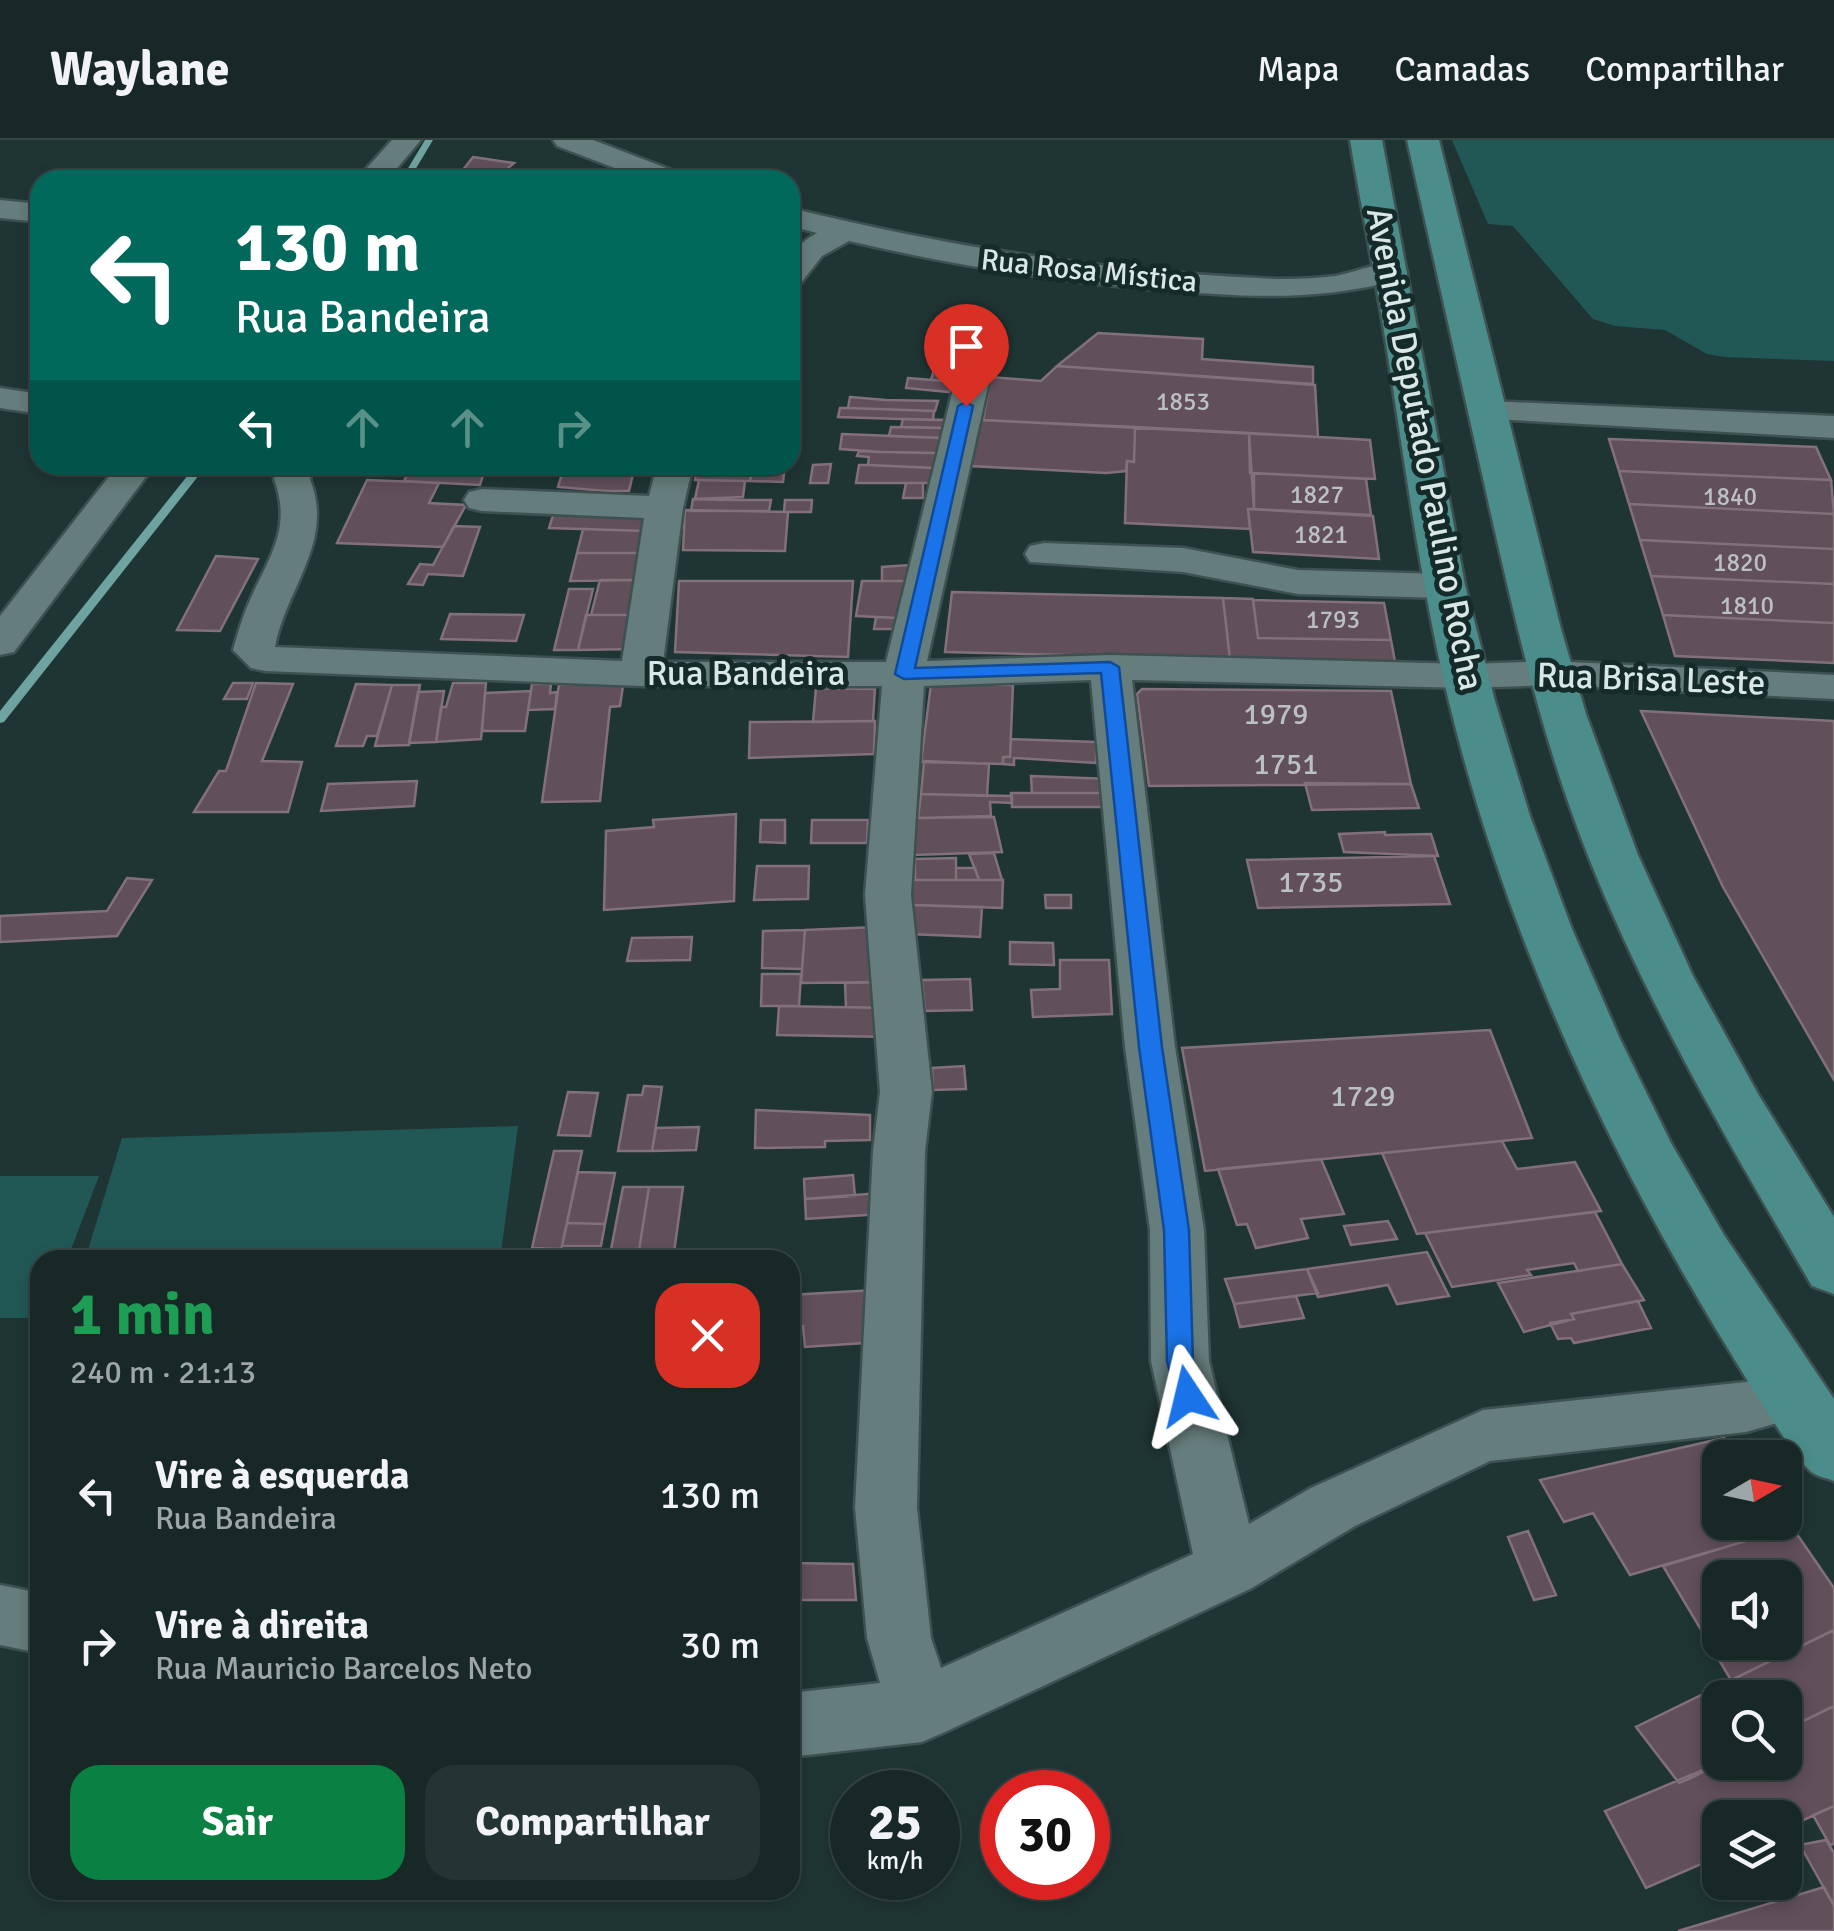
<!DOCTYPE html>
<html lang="pt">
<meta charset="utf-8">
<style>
:root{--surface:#172827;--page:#243433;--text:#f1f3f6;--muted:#9ea6a7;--line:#364444;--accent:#0b8043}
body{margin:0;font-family:Signika,sans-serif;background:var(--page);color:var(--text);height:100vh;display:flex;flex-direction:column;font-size:38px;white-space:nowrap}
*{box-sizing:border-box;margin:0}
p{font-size:32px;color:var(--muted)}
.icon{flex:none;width:55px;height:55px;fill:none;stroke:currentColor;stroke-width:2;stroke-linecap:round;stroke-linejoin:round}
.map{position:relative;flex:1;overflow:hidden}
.side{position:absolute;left:30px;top:1110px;width:770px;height:650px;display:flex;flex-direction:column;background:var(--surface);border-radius:30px;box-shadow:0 5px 15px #0003,0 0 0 2px var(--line)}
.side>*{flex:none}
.banner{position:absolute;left:30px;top:30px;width:770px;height:305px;border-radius:30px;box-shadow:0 5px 15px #0003,0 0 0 2px var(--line);background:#00695c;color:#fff;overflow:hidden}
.needle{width:65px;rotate:81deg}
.tools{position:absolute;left:1702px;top:1300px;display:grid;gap:20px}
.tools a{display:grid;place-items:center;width:100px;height:100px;border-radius:20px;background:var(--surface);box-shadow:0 5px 15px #0003,0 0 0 2px var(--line);font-size:50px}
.speed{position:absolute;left:830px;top:1630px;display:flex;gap:20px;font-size:50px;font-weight:700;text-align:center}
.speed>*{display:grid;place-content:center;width:130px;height:130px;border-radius:50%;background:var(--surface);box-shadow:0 5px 15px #0003,0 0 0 2px var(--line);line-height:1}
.speed small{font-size:25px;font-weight:400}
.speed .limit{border:15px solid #d22;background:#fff;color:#111}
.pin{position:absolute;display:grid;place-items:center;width:85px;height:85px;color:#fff;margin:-102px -42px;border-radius:50% 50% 50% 0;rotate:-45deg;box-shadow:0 0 10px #0007}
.pin .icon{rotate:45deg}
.me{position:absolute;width:110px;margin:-55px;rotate:350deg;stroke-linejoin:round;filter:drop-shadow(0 0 8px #0008)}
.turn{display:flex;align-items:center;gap:35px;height:210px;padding:0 40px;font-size:45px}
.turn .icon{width:130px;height:130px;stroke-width:2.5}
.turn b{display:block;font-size:70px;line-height:85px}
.lanes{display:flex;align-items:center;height:95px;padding:0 40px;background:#0003;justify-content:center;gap:50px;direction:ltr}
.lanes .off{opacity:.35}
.round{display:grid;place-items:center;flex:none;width:105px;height:105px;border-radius:30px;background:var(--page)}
.overview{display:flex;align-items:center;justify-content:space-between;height:170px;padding:0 40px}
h1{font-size:60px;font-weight:700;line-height:75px;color:#1e9e55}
.cta{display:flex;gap:20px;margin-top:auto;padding:20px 40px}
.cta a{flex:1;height:115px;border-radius:30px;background:var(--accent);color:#fff;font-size:40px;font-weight:700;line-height:115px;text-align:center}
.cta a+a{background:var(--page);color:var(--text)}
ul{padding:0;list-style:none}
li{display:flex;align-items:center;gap:30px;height:150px;padding:0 40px}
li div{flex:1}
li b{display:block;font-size:38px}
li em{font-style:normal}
header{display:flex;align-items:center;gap:60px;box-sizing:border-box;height:140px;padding:0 50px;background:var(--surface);border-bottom:2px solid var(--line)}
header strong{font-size:48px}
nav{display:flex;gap:55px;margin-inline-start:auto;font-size:35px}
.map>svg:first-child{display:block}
</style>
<header>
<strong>Waylane</strong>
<nav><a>Mapa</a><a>Camadas</a><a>Compartilhar</a></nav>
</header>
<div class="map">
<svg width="1834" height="1791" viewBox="0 0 1834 1791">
<rect width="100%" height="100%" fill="#1f3534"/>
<!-- green -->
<path fill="#215856" d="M1452,0h382v221l-110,-4 -17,-3 -42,-24 -50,-4 -22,-7 -80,-93 -25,-2z
M518,986l-18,134h-415l37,-122z
M0,1036h99l-32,84h-27v58h-40z"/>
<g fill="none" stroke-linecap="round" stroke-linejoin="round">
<!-- stream -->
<path fill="#6ea3a1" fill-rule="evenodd" d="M425,0h8l-24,40h-8z
M196,325h11l-203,257 -4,1v-12z"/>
</g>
<!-- building -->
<path fill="#614f59" stroke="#82707a" stroke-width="2.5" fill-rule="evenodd" d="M473,17l41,6 -20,17h-39z
M1098,193l105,6 -1,20 111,8v17l-256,-18z
M1057,226l258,19 3,52 -335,-17 8,-43 50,4z
M934,230l22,2 -3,10 -22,-2z
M908,238l47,4 -2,10h-5l-42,-4z
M850,257l36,3 52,1 -3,10 -87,-3z
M840,268h8l86,3 -1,9 -95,-3z
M903,279l45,1 -1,8 -46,-1z
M978,280l157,7 -1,35 -7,-1 -1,10 -20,2 -136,-7z
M891,287l53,1 -2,10 -53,-2z
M1135,287l114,6 5,76h-6l2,20 -125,-6 2,-62 7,1z
M1249,293l121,7 5,39 -125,-6z
M842,294l100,4 -3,15 -58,-1 -41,-3z
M1609,299l207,8 15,33 -212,-9z
M859,311l22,1 55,1 -3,15 -65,-3 1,-8 -12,-1z
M831,324l-3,19h-18l3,-18z
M412,325h74l-6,20 -76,-4z
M498,325h39l-4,10 -38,-1z
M545,325h91l-3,9 -78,-3 2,-3z
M698,325h55l-3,16h-5l-50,-1z
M859,325h9l65,3 -3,15h-74z
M563,331l70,3 -4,17h-23l-48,-4z
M1619,331l212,9 3,34 -205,-10z
M752,333l32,1 -1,8 -33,-1z
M1254,333l112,6 5,36 -117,-6z
M367,340l72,3 -10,20 37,2 -23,42 -106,-4z
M699,340l46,1 -2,16 -48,2z
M906,343h17v15h-20z
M693,359l28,1h50l-2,11h-78z
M785,360h27l-1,12h-27z
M1629,364l205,10v35l-194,-9z
M555,369l93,3 -2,19 -97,-3z
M1248,369l125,7 6,43 -126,-7z
M685,370l103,2 -3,39 -102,-1z
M454,386l26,1 -17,49 -35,-2 -5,11 -15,-1 12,-20 13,1z
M583,389l63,2 -1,22h-68z
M1640,400l194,9v35l-183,-8z
M577,413h68l-3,27 -72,1z
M216,416l42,3 -38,72 -43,-1z
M909,425l-3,16h-24v-14z
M1651,436l183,8v39l-171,-8z
M600,440h42l-2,35h-49z
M679,441h174l-5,76 -173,-5z
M862,441h44l-8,37 -42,-2z
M569,449h24l-15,61h-24z
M952,452l271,6 7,61 -285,-7z
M1223,458l30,1 5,39 133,2 4,22 -165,-3z
M1253,460l131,3 7,37 -133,-2z
M450,474l74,1 -8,26 -75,-2z
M586,475h54l-3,34 -59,1z
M1663,475l171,8v40l-159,-7z
M876,477l22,1 -2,11h-22z
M233,543h20l-6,16h-23z
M256,543l37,1 -31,77 40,1 -14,50h-94l25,-41h7z
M453,543h33l-5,56 -45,3 5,-35h5z
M356,544l36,1 -15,51h-10l-4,10h-27z
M532,544h19l-1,9 7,-1 -2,17 -27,1z
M559,544l64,2 -3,20 -10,1 -10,94 -58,1z
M931,544l82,1 -3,72h-7v7l-82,-2z
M392,545h28l-11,60 -34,1z
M816,548l59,1 -2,32 -60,1z
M1142,549l249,2 20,93 -262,2 -12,-92z
M444,551l-8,51 -27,1 9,-51z
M531,551l-6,40h-43l3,-38z
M1641,571l193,10v359l-111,-193z
M875,581l-1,33 -125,4 1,-36z
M1011,599l85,3v21l-82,-5v7l-11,-1v-7h7z
M924,621l65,3 -2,32 -66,-2z
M1031,636l79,3 1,14h-79z
M417,641l-3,25 -93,5 7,-27z
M1305,643l106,1 8,24 -107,2z
M1011,653h103l1,14h-103z
M921,654l91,2v7l-22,-1 1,14 -73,2z
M736,674l-2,87 -130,9 2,-79 48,-4 -1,-7z
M994,677l8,35 -88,3v-37z
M761,680h24v23l-25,-1z
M812,680h56l-1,23h-56z
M1385,692v3l46,-1 7,22 -94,-4 -5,-18z
M994,713l8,27h-23l-10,-26z
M1434,716l16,48 -192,4 -11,-48z
M956,718v22h-41v-21z
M757,726h52l-1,33 -54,1z
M956,728h19l4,12h-23z
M127,738l25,2 -35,56 -117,6v-26l107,-5z
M911,740h92l-1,28 -92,-3z
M1045,755h26v13h-25z
M913,765l69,2 -2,30 -71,-3z
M876,787l3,55 -78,1 4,-53z
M805,790l-3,39 -40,-1 1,-37z
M692,797l-2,23 -63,1 5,-23z
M1010,802l43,1 1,22 -44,-1z
M1060,820h49l3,54 -79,3 -2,-27 29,-1z
M762,834h39l-2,32h-38z
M970,839l2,31 -47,1 -3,-31z
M885,842l2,26 -41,-1 -1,-24z
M779,866l108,2 2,29 -112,-2z
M1490,890l42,108 -327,33 -23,-123z
M964,926l2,23 -33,1 -1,-22z
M644,946l18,1 -10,64h-34l10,-56h14z
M568,952l30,1 -8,43 -32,-1z
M756,970l114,5v25l-45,1v6l-70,1z
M699,987l-3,23 -44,1 4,-23z
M1502,1001l15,28 58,-7 26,49 -184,23 -35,-81z
M554,1011h28l-20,95 -1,3 -29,-1z
M1321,1019l23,55 -43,5 7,19 -52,10 -9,-24 -10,1 -19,-56z
M578,1032l37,1 -10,51 -38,-1z
M853,1035l2,21 -50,3 -1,-20z
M623,1047h26l-10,63 -3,-1 -2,11h-25z
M649,1047h34l-10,73h-39l2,-11 3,1z
M879,1053l2,21 -75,5 -1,-20z
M1595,1072l27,52 -44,7 -4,-8 -47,7 4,5 -79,12 -27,-54z
M1388,1081l9,18 -46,6 -7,-19z
M567,1083l38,1 -4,22h-39z
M1427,1112l22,44 -52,8 -9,-19 -70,12 -11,-28z
M1622,1124l22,36 -73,14 3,5 -50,13 -26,-49z
M1307,1129l11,24 -84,11 -9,-25z
M874,1150l5,52 -74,5 -2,-21 -13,1v-32z
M1296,1156l8,22 -64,9 -6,-23z
M1638,1161l13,27 -77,15 -3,-5 -13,1 -8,-16 24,-4 -3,-5z
M1724,1298l12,20h-16v64l65,-2 5,8 -160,47 -37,-62 -29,9 -24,-42z
M1792,1387l42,61v42l-103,50 -68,-114zM1720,1438h65v64h-65z
M1528,1391l28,64 -22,5 -26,-63z
M790,1423l63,1 3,36h-66z
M1834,1490v76l-49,24v-32h-65l2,64 -29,15 -14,6 -43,-56z
M1834,1566v100l-41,19 -11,-17 -23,10h-39v38l-74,32 -41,-77 117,-49h63v-32z
M1834,1666v38l-4,1 -17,-30z
M1826,1700l8,13v53l-34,-61z
M1824,1747l10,19v25h-156z"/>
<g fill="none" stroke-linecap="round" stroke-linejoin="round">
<!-- minor casing -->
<g stroke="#3d5150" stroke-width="5">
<path id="minor" d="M392,0h29l-34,40h-31z
M553,0h40l89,34 5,6h-41l-89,-34z
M0,60l40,4v18l-40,-4z
M790,68c154,38 310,63 469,70 25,2 51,1 76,-2 22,-4 46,-16 67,-11l5,7 -5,7c-85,23 -156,18 -243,11 -105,-9 -208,-25 -310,-49l-27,15 -21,27 -11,2c0,-28 2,-38 27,-52l-27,-7z
M973,227l12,3 5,7 -63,284 183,-6 357,9 84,-3 283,14v24l-283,-14 -84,3 -335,-8 43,367 29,183 5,131 40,163 62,-36 172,-78 263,-28 46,-12 21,7 8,18 -8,18 -67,19 -256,29 -135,65 -105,63 -305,143 -23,10 -132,15v-64l90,-10 -13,-45 -12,-130 18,-357 7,-59 -15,-197 17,-209h-241l-376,-15 -14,-3 -18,-18c5,-17 10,-36 18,-52 19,-43 41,-70 23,-119l5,-14h36l-5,14c25,63 -24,109 -35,168l347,14 22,-143 -162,-7 -13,-3 -5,-8 5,-8 13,-3 167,7 8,-31h36l-10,43 -20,154h223l70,-285 5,-7zM1091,540l34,367 25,183 1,131 42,193 -252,114 -10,-30 -14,-130 8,-357 7,-59 -21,-197 13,-209z
M0,248l40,6v20l-40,-6z
M1488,261l346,15v22l-358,-20 -5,-7 5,-7z
M118,325h37l-141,187 -14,3v-39z
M1044,403l139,5 115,22 146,4 14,4 6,8 -6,8 -14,4 -146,-4 -115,-22 -153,-10 -5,-8 5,-8z
M0,1445l40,8v60l-40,-8z"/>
</g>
<!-- major casing -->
<g stroke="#3d5150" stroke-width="5">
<path id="major" d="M1350,0h32l83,445 30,116 35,115 42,113 48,110 51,104 53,92 110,164v82c-6,-3 -16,-4 -21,-8 -18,-11 -82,-120 -97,-144 -118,-196 -214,-408 -268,-631 -27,-113 -42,-227 -60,-342 -11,-72 -26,-144 -38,-216z
M1407,0h32l122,489 25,85 52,141 55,121 65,118 76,123v77l-22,-8c-81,-139 -163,-278 -223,-428 -48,-120 -76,-246 -104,-371 -26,-116 -52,-231 -78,-347z"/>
</g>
<!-- minor -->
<use href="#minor" fill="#657d7c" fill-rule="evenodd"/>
<!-- major -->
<use href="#major" fill="#4b8d8a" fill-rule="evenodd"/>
</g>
<!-- route -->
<path fill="#1a73e8" stroke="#114b97" stroke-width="2.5" d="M966,262l7,4 -58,262 195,-6 9,5 43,380 27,183 4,131 8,35 -4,7 -9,4 -10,-4 -11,-42 -3,-131 -25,-183 -38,-374 -197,6 -9,-5 63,-268z"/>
<g text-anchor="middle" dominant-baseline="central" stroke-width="10" stroke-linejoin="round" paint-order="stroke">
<!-- far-number labels -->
<g font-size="25" fill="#bbc1c3">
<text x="1183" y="261">1853</text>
<text x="1317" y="354">1827</text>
<text x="1730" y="356">1840</text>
<text x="1321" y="394">1821</text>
<text x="1740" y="422">1820</text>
<text x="1747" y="465">1810</text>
<text x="1333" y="479">1793</text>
</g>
<!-- far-street labels -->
<g font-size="30" fill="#d9e7e6" stroke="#152b2a">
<text transform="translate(1089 131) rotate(6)">Rua Rosa Mística</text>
</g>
<!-- number labels -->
<g font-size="30" fill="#bbc1c3">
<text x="1276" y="574">1979</text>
<text x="1286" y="624">1751</text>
<text x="1311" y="742">1735</text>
<text x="1363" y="956">1729</text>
</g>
<!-- street labels -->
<g font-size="35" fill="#d9e7e6" stroke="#152b2a">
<text transform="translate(1425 309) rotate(79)">Avenida Deputado Paulino Rocha</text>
<text x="746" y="533">Rua Bandeira</text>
<text transform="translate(1651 539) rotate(2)">Rua Brisa Leste</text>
</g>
</g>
</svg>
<div class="tools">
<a><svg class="needle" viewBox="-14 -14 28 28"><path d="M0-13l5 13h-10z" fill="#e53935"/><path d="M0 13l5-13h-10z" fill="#9ea6a7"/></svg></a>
<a><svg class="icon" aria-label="sound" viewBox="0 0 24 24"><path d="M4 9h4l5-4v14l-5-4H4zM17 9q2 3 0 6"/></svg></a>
<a><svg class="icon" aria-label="search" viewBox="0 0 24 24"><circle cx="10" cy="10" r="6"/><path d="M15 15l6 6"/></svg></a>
<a><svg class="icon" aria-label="layers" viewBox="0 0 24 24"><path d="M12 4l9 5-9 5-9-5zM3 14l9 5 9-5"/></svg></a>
</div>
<div class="speed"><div>25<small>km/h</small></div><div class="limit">30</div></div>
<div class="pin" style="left:966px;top:266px;background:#d93025"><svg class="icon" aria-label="arrive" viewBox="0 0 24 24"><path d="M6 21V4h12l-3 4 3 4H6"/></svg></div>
<svg class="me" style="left:1188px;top:1256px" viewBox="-20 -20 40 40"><path d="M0-17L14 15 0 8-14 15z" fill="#1a73e8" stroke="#fff" stroke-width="4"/></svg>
<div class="banner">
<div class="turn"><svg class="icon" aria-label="left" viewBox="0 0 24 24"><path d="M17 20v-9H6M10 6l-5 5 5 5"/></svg><div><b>130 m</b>Rua Bandeira</div></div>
<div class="lanes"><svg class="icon" aria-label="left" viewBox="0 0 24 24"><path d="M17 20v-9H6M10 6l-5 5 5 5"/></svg><svg class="icon off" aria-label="ahead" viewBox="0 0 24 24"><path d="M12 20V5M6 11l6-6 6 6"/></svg><svg class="icon off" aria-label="ahead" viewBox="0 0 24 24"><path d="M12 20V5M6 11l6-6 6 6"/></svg><svg class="icon off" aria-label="right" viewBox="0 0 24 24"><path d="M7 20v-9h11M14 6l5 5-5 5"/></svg></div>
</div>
<section class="side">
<div class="overview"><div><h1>1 min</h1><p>240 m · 21:13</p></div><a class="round" style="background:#d93025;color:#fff"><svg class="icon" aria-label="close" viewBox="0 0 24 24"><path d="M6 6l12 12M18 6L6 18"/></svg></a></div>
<ul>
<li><svg class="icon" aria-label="left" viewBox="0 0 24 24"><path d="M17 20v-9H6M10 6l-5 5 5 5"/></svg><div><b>Vire à esquerda</b><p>Rua Bandeira</p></div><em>130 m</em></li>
<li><svg class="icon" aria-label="right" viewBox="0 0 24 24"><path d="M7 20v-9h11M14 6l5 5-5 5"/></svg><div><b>Vire à direita</b><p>Rua Mauricio Barcelos Neto</p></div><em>30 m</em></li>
</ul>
<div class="cta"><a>Sair</a><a>Compartilhar</a></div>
</section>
</div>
